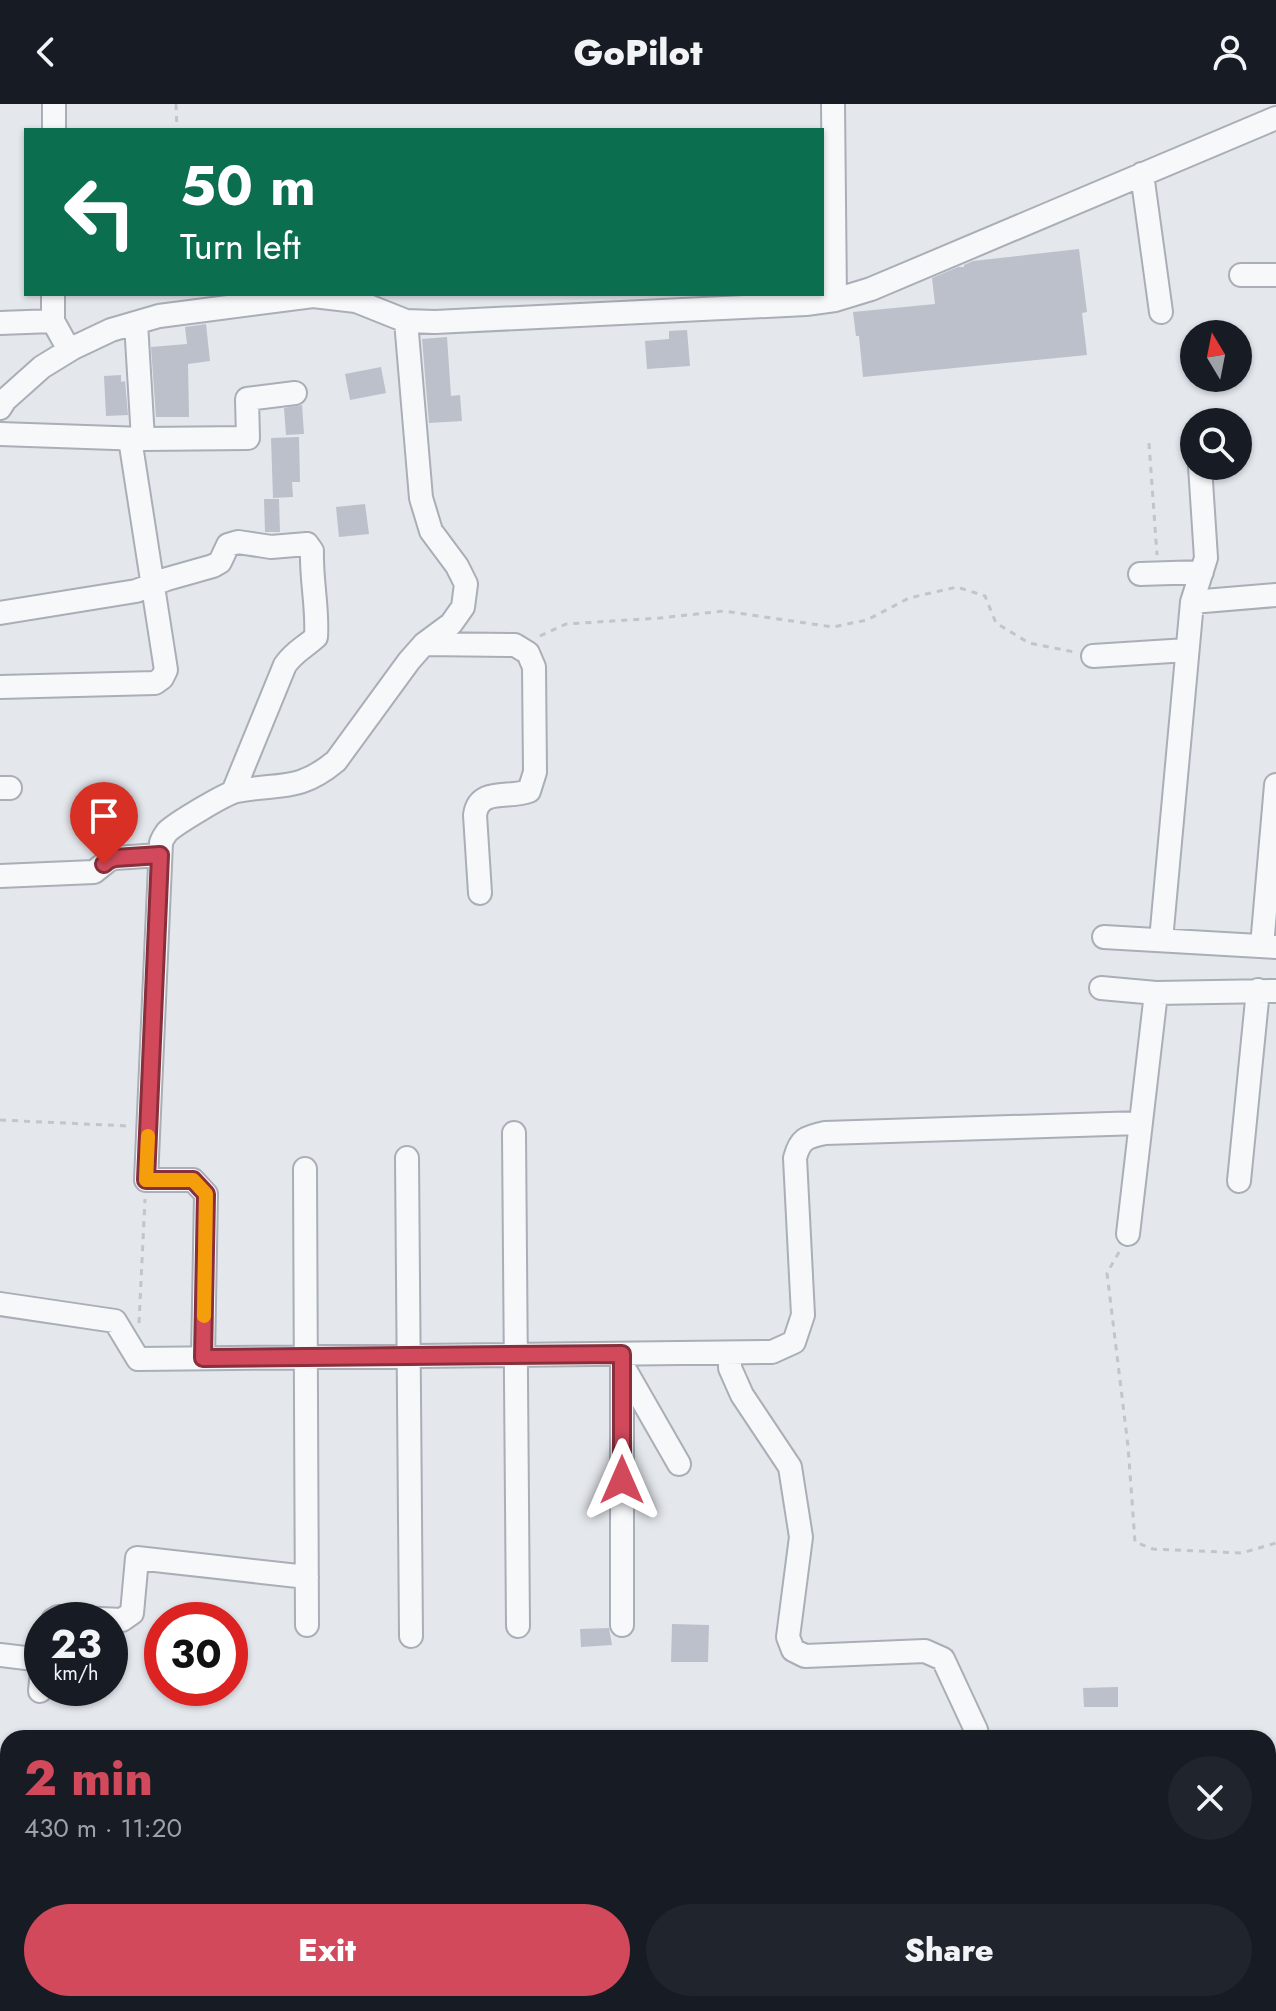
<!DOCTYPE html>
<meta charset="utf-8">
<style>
:root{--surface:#171b24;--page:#20242c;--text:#f1f3f6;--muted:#9ea1a6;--accent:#d1495b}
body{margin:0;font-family:Jost,sans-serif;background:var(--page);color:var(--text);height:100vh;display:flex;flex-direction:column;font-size:30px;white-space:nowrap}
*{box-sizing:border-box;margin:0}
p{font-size:26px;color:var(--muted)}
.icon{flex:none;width:44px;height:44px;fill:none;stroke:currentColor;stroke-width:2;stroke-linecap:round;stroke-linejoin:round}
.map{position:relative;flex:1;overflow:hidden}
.side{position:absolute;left:0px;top:1626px;width:1276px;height:282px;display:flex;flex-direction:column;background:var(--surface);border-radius:24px 24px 0 0;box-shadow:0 2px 6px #0004}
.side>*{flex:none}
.banner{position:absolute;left:24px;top:24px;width:800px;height:168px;border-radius:0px;box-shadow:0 2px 6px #0004;background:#0b6e4f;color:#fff;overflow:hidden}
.needle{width:52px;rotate:350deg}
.tools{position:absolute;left:1180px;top:216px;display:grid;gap:16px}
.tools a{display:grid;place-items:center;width:72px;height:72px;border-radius:50%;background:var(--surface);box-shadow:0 2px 6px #0004;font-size:40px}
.speed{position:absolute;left:24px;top:1498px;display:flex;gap:16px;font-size:40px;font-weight:700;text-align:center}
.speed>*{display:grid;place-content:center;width:104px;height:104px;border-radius:50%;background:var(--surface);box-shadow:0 2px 6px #0004;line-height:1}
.speed small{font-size:20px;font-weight:400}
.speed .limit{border:12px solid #d22;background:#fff;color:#111}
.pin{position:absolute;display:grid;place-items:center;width:68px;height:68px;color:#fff;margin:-82px -34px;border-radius:50% 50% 50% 0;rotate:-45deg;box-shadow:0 0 8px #0007}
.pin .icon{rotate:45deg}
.me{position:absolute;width:88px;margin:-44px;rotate:0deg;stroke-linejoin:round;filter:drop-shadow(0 0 6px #0008)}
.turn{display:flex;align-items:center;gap:28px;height:168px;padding:0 24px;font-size:36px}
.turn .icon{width:104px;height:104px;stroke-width:2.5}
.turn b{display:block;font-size:56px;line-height:68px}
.round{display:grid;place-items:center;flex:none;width:84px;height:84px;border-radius:42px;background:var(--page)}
.headline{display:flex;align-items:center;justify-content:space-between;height:136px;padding:0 24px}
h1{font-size:48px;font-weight:800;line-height:60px;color:var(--accent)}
.primary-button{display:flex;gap:16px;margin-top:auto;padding:16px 24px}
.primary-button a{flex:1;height:92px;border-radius:48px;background:var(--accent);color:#fff;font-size:32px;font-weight:800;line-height:92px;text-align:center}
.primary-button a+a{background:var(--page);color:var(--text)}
header{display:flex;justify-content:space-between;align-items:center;height:104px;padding:0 24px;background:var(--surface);font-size:36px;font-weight:800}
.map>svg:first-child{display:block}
</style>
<header><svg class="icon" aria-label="back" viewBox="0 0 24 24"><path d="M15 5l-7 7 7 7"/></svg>GoPilot<svg class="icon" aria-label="person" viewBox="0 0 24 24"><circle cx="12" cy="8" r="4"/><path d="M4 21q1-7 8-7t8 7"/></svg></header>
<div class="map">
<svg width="1276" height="1907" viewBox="0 0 1276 1907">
<rect width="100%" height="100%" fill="#e4e7ec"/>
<!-- green -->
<path fill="#c9d6c5" d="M8,1733v163h-8v-89z"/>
<!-- building -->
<path fill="#bbc0ca" d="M1079,145l8,63 -5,1 5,42 -224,22 -4,-41h-3l-3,-24 82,-8 -3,-26 26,-11h6v-2l9,-4z
M206,220l4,37 -22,3 1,53h-33l-5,-70 36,-3 -2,-17z
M687,226l3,36 -43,3 -2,-28 24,-2v-8z
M447,233l4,59 9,-1 2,26 -33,2 -7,-84z
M381,263l5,26 -36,7 -5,-26z
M121,271v7l4,-1 3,34 -22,1 -2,-40z
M302,301l2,29 -18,1 -2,-27z
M299,333l1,45h-8l1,15 -20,1 -2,-60z
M264,395h15l1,33h-15z
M365,400l4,30 -30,3 -3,-30z
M672,1520l37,1 -1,37h-37z
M609,1524l3,17 -31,2 -1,-18z
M1118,1583v20h-34l-1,-19z"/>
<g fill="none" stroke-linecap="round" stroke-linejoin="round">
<!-- minor casing -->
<g stroke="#a9aeb7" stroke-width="26">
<path id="minor" d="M833,0l2,196
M54,26v-26
M1142,70l19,138
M1241,171h35
M53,190v27l16,29
M0,219l53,-2
M136,219l7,116
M0,304l5,-8 37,-33 31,-19 38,-18 48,-14 154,-20 43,5 50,20 29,1 371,-18 29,-4 36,-11 405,-171
M0,330l143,5 105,-1 -1,-39 48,-6
M1140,470l62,-2
M1192,498l84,-7
M0,509l136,-22 31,-12 46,-13 7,-4 8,-17 10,-3 33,5 36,-3 5,7c-1,29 6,57 4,86 -12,11 -21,14 -31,28l-52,127
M424,540l91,1 13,8 6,14 1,105 -6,19c-20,8 -50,-4 -54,24l5,78
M1093,552l94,-6
M0,583l155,-4 7,-5 4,-8 -36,-231
M0,684h10
M0,772l94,-4 15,-12 6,-2 45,-3
M1104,833l172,10
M1161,836l31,-338 14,-44 -6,-92
M1262,842l14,-161
M1101,884l55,5 120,-2
M514,1029l4,493
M407,1054l4,478
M305,1065l2,456
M1239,1077l19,-191
M1128,1130l28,-241
M0,1200l115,17 23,38 634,-7 22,-10 9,-27 -8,-157c5,-19 11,-21 30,-25l315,-10
M730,1249v15l12,27 48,72 11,70 -13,100 5,13 12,6 120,-5 18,8 33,71 2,8
M203,1254l3,-164 -13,-14h-47l15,-337c1,-4 4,-8 6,-11 8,-8 59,-39 70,-41 43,-8 62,1 99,-30l73,-100 15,-17 27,-20 12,-17 3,-23 -9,-18 -26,-35 -10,-33 -15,-177
M624,1264l55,96
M53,1516l5,-3 64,3 10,-7 5,-55 170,19
M622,1521v-271
M0,1551l42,5
M40,1587l2,-20
M1022,1900v7"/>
</g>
<!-- path -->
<path stroke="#c2c5cb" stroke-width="3" stroke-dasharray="6 6" stroke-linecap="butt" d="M176,0l1,26
M1149,339l8,112
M540,532l26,-12 94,-6 64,-7 109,16 34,-7 42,-22 48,-11 28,9 11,27 33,20 45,9
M0,1016l128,6
M1119,1148l-12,21 21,173 7,96 18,7 89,4 34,-10
M139,1219l6,-124"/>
<!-- minor -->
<use href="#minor" stroke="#f7f8fa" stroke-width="22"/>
</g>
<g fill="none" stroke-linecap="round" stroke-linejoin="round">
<!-- route casing -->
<g stroke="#882f3b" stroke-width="20">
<path id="route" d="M104,760l5,-4 6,-2 45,-3 -14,325h47l13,14 -3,164 419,-4v126"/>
</g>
<!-- route -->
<use href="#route" stroke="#d1495b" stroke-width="14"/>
<!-- slow -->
<path stroke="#f59e0b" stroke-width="14" d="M148,1032l-2,44h47l13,14 -2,122"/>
</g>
</svg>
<div class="tools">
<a><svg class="needle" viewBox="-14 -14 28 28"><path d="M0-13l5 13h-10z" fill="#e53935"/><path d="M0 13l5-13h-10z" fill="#9ea1a6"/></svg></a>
<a><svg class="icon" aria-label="search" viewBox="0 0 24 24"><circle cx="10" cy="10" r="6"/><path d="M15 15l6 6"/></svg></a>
</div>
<div class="speed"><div>23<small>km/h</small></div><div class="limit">30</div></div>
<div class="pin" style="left:104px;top:760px;background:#d93025"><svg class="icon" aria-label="arrive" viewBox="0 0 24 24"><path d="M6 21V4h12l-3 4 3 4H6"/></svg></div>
<svg class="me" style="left:622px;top:1376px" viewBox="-20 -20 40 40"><path d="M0-17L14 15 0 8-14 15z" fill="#d1495b" stroke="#fff" stroke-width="4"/></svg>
<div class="banner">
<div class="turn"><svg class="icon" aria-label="left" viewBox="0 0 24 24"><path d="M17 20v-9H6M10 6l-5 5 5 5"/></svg><div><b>50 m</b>Turn left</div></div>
</div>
<section class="side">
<div class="headline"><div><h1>2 min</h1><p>430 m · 11:20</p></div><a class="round"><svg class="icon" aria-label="close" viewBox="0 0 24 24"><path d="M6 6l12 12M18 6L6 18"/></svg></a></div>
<div class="primary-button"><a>Exit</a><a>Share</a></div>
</section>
</div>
